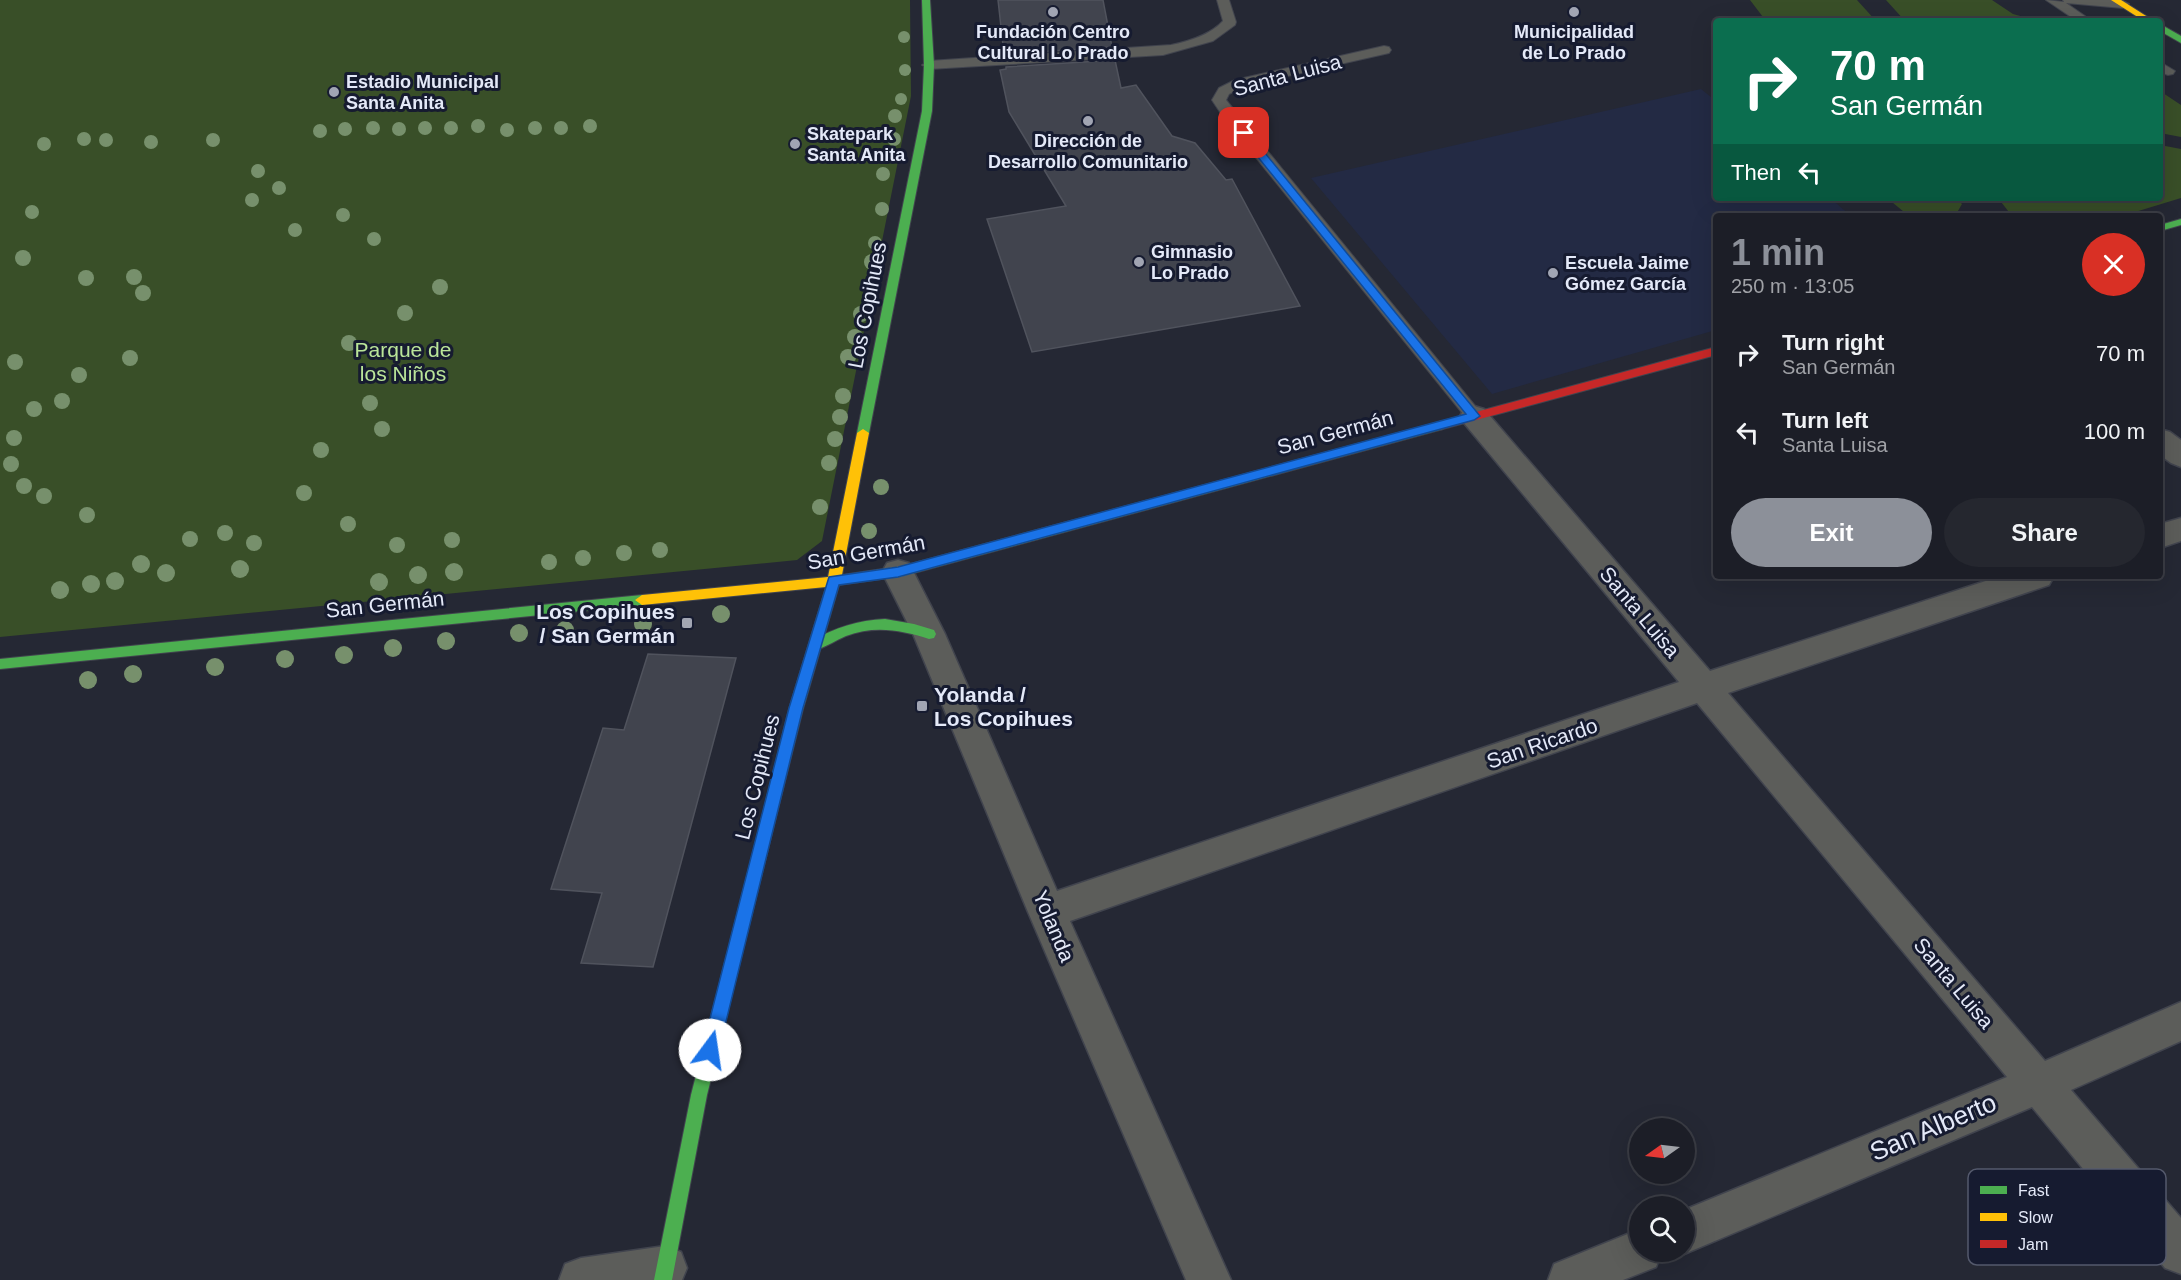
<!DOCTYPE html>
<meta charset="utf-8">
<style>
:root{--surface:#1c1e27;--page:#25272f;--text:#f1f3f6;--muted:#a0a2a7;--line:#3a3c44;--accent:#8c9099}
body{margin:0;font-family:Arial,sans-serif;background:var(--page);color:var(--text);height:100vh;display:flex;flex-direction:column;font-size:22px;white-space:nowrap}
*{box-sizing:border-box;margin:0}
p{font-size:20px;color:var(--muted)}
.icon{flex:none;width:33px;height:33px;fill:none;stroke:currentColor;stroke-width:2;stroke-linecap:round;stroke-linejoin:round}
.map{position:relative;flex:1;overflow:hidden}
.panel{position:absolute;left:1713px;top:213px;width:450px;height:366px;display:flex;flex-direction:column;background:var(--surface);border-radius:6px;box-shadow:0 6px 24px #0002,0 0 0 2px var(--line)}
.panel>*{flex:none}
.guide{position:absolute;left:1713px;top:18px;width:450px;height:183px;border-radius:6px;box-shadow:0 6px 24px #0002,0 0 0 2px var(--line);background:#0b6e4f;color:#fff;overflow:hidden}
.needle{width:39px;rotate:256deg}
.tools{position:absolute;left:1629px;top:1118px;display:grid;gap:12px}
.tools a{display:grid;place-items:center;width:66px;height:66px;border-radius:50%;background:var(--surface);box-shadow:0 6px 24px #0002,0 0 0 2px var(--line);font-size:30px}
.pin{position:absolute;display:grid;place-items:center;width:51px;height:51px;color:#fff;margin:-26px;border-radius:12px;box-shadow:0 3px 9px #0006}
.me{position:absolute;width:66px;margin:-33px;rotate:14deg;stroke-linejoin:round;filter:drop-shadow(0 0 4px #0008)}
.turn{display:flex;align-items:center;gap:21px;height:126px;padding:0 18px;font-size:27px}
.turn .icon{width:78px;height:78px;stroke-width:2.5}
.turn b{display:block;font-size:42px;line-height:51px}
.then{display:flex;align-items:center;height:57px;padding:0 18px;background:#0003;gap:12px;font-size:22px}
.round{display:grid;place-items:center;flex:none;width:63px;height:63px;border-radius:32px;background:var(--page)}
.headline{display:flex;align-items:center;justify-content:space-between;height:102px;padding:0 18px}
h1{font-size:36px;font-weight:600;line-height:45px;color:var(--accent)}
.action{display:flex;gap:12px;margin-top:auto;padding:12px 18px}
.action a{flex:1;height:69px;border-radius:36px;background:var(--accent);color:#fff;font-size:24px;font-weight:600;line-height:69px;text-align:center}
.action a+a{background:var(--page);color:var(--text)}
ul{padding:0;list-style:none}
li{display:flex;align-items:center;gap:18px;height:78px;padding:0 18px}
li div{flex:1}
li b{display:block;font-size:22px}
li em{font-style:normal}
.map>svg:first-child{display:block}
</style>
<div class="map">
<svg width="2181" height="1280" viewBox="0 0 2181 1280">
<rect width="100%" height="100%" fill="#252834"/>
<!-- built -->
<path fill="#232a44" d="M1701,89l15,12v97h114l21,18h-135v114l-224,64 -181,-216z"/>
<!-- green -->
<path fill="#394f28" d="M0,0h910l1,96 -89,445 -25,19 -797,77z
M1750,0h107l19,21h-110z
M1886,0h106l21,14 26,7h-134z
M2160,91l21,14v32l-21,-4z
M2160,145l21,4v49l-59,18h-110l-14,-18h162z
M1887,198h69l6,6 -7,12h-46z"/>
<!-- building -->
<path fill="#41444e" stroke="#50535d" stroke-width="1.5" d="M998,0h105l9,47 -108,7z
M1115,60l6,28 15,-3 36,51 23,7 31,37 6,-1 68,127 -268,46 -45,-133 79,-13 -57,-94 -9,-42 6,-1v-2z
M648,654l88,4 -83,309 -72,-4 21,-70 -51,-4 52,-161 21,2z"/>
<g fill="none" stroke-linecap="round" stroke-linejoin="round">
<!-- lane casing -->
<g stroke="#41444e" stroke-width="2">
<path id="lane" d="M1217,0h12l7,22 -1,3 -22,16 -50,14 -234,14 -7,-4 7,-4 242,-16c19,-4 39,-10 52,-24z
M2046,0l18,2 -1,-2h58l8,4 -6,4 -57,-5 26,18h-15z
M1384,46l5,1 2,3 -2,3 -145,33 -15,8 -3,6 254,312 3,4 -3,4h-12l-244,-302 -12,-18 7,-12 16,-8z
M2160,62l15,9 -2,3 -5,1 -8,-3z"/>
</g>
<!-- street casing -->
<g stroke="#41444e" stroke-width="3">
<path id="street" d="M1474,406l10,3 226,262 291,-95h53l-5,9 -321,108 317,368 136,-59v39l-110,49 110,128v56l-16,-6 -133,-161 -348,147 -7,-3h7v-41l323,-133 -310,-374 -627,218 161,359h-45l-158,-368 -115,-278 -31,-62 5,-9 11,-3 11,3 36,71 112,257 622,-209 -215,-259 -4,-7 4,-7z
M2160,429l10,3 11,8v27l-10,-4 -11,-8z
M2181,518v23l-21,7v-24z
M1640,1229v22h22l-6,16 -33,13h-75l6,-16z
M665,1246l16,6 6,16 -5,12h-123l6,-16 16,-6z"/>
</g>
<!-- fast casing -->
<g stroke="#41444e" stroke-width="2">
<path id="fast" d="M922,0h8l4,65 -2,46 -63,322 -6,4 -6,-4 65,-322 2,-46z
M2160,24l21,12v7l-21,-12z
M2181,219v6l-21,6v-6z
M1439,422l4,1 2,3 -2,3 -540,147 -6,-5 6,-5z
M642,595l7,5 -7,5 -642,64v-10z
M885,619l29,5 20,6 2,4 -2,4 -5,1c-27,-9 -55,-14 -83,-3 -10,4 -20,11 -30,14l-5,-1 -2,-4 2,-4c24,-13 47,-21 74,-22z
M769,811l5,1 2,5 -69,278 -35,185h-18l37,-185 71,-278 2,-5z"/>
</g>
<!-- slow casing -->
<g stroke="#41444e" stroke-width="2">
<path id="slow" d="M2111,0h10l33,21h-10z
M863,429l6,4 -27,142 61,-9 6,5 -6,5 -64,9 -36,124 -27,108 -2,5 -5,1 -5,-1 -2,-5 27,-108 37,-122 -184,18 -7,-5 7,-5 186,-18 29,-144z"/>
</g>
<!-- jam casing -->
<g stroke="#41444e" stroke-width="2">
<path id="jam" d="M1716,347v8l-277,75 -6,-4 6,-4z"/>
</g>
<!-- lane -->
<use href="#lane" fill="#5c5d5a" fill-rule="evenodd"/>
<!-- street -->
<use href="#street" fill="#5c5d5a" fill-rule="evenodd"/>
<!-- fast -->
<use href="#fast" fill="#4caf50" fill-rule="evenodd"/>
<!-- slow -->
<use href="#slow" fill="#ffc107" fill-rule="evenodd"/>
<!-- jam -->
<use href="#jam" fill="#c62828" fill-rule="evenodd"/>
</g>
<!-- trees -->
<g fill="#77906c">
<circle cx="904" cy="37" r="6"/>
<circle cx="905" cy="70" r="6"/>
<circle cx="901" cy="99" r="6"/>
<circle cx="895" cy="116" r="7"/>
<circle cx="478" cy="126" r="7"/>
<circle cx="590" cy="126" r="7"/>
<circle cx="373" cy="128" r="7"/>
<circle cx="425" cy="128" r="7"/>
<circle cx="451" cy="128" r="7"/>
<circle cx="535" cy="128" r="7"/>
<circle cx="561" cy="128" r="7"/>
<circle cx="345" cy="129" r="7"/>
<circle cx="399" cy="129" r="7"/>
<circle cx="507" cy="130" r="7"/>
<circle cx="320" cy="131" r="7"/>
<circle cx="84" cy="139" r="7"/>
<circle cx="894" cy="139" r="7"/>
<circle cx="106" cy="140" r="7"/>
<circle cx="213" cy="140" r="7"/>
<circle cx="151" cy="142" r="7"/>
<circle cx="44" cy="144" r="7"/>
<circle cx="258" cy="171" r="7"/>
<circle cx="883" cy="174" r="7"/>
<circle cx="279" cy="188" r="7"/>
<circle cx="252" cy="200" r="7"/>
<circle cx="882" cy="209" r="7"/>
<circle cx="32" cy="212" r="7"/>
<circle cx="343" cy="215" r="7"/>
<circle cx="295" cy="230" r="7"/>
<circle cx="374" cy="239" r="7"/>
<circle cx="875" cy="243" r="7"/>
<circle cx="23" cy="258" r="8"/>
<circle cx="872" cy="262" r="8"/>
<circle cx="134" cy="277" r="8"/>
<circle cx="86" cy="278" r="8"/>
<circle cx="440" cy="287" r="8"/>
<circle cx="143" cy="293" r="8"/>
<circle cx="405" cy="313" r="8"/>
<circle cx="861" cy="314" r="8"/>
<circle cx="855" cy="337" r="8"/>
<circle cx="349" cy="343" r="8"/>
<circle cx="848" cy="357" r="8"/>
<circle cx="130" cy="358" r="8"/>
<circle cx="15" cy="362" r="8"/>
<circle cx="79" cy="375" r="8"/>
<circle cx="843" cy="396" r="8"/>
<circle cx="62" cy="401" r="8"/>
<circle cx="370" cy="403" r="8"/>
<circle cx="34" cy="409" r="8"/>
<circle cx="840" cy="417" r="8"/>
<circle cx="382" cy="429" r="8"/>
<circle cx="14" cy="438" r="8"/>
<circle cx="835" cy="439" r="8"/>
<circle cx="321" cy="450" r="8"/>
<circle cx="829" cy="463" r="8"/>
<circle cx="11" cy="464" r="8"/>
<circle cx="24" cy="486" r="8"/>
<circle cx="881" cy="487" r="8"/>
<circle cx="304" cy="493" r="8"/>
<circle cx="44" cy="496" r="8"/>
<circle cx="820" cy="507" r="8"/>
<circle cx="87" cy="515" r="8"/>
<circle cx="348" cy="524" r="8"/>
<circle cx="869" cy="531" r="8"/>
<circle cx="225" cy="533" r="8"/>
<circle cx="190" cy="539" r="8"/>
<circle cx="452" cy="540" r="8"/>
<circle cx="254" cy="543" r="8"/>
<circle cx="397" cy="545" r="8"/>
<circle cx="660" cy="550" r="8"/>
<circle cx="624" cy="553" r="8"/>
<circle cx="583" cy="558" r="8"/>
<circle cx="549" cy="562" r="8"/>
<circle cx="141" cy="564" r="9"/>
<circle cx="240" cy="569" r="9"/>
<circle cx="454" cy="572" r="9"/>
<circle cx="166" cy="573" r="9"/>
<circle cx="418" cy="575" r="9"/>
<circle cx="115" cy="581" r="9"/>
<circle cx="379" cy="582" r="9"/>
<circle cx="91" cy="584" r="9"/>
<circle cx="60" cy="590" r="9"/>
<circle cx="721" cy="614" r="9"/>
<circle cx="643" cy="624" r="9"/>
<circle cx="565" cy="630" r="9"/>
<circle cx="519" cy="633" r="9"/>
<circle cx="446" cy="641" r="9"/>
<circle cx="393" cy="648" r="9"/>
<circle cx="344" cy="655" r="9"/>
<circle cx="285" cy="659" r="9"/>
<circle cx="215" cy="667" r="9"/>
<circle cx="133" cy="674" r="9"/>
<circle cx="88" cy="680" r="9"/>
</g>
<!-- route -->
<path fill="#1a73e8" stroke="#114b97" stroke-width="1.5" d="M1244,130l3,1 233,285 -6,4 -576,157 -59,8 -36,123 -84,342 -3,5 -6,3 -6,-3 -2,-5 87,-342 40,-131 69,-10 568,-153 -226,-279 -1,-2z"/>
<!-- markers -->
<g fill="#a1a5b3" stroke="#161b30" stroke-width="2">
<circle cx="1053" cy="12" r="6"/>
<circle cx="1574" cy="12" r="6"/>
<circle cx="334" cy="92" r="6"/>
<circle cx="1088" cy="121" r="6"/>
<circle cx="795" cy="144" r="6"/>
<circle cx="1139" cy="262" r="6"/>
<circle cx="1553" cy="273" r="6"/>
<rect x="681" y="617" width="12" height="12" rx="3"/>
<rect x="916" y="700" width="12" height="12" rx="3"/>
</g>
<g text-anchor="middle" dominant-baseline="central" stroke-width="6" stroke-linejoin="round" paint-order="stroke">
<!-- far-poi labels -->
<g font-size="18" font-weight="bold" fill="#e4e9f8" stroke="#161b30" text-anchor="start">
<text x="1053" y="32" text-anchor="middle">Fundación Centro<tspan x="1053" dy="21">Cultural Lo Prado</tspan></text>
<text x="1574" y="32" text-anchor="middle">Municipalidad<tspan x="1574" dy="21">de Lo Prado</tspan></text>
<text x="346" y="82">Estadio Municipal<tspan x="346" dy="21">Santa Anita</tspan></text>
<text x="807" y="134">Skatepark<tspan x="807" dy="21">Santa Anita</tspan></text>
<text x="1088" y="141" text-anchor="middle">Dirección de<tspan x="1088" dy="21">Desarrollo Comunitario</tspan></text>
<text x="1151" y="252">Gimnasio<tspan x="1151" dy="21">Lo Prado</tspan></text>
<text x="1565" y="263">Escuela Jaime<tspan x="1565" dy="21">Gómez García</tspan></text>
</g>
<!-- street labels -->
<g font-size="21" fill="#e4e9f8" stroke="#161b30">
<text transform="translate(1287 75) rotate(-15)">Santa Luisa</text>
<text transform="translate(867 305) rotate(-79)">Los Copihues</text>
<text transform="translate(1335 432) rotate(-15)">San Germán</text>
<text transform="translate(866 552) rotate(-10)">San Germán</text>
<text transform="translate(385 604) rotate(-6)">San Germán</text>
<text transform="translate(1640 612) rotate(50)">Santa Luisa</text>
<text transform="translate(1542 743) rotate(-19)">San Ricardo</text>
<text transform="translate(757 777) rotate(-76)">Los Copihues</text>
<text transform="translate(1054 926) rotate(67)">Yolanda</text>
<text transform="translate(1954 983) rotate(50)">Santa Luisa</text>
</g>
<!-- park labels -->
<g font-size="21" fill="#bae599" stroke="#161b30">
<text x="403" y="349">Parque de<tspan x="403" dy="24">los Niños</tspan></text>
</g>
<!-- poi labels -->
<g font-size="21" font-weight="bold" fill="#e4e9f8" stroke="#161b30" text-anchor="end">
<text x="675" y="611">Los Copihues<tspan x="675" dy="24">/ San Germán</tspan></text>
<text x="934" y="694" text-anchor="start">Yolanda /<tspan x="934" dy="24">Los Copihues</tspan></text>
</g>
<!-- near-street labels -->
<g font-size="26" fill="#e4e9f8" stroke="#161b30">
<text transform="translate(1933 1127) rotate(-23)">San Alberto</text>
</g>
</g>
<!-- legend -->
<rect x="1968" y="1169" width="198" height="96" rx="9" fill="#161b30" stroke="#54596c" stroke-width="1.5"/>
<rect x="1980" y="1186" width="27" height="8" fill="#4caf50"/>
<rect x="1980" y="1213" width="27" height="8" fill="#ffc107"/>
<rect x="1980" y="1240" width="27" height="8" fill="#c62828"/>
<g font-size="16" fill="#e4e9f8">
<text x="2018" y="1196">Fast</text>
<text x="2018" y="1223">Slow</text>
<text x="2018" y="1250">Jam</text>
</g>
</svg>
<div class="tools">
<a><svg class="needle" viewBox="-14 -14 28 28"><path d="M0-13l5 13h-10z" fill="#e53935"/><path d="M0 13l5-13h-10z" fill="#a0a2a7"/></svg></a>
<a><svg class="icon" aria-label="search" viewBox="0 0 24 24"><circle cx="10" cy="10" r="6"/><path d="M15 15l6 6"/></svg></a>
</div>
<div class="pin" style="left:1244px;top:133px;background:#d93025"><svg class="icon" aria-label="arrive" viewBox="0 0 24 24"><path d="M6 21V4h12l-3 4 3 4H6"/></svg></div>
<svg class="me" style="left:710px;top:1050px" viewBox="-20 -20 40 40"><circle r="19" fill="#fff"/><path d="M0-13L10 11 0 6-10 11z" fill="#1a73e8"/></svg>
<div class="guide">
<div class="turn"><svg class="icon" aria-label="right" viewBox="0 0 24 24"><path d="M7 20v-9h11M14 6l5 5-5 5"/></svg><div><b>70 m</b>San Germán</div></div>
<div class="then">Then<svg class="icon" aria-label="left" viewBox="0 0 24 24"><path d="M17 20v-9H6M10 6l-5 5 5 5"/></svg></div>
</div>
<section class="panel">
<div class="headline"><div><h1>1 min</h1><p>250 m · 13:05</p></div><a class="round" style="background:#d93025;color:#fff"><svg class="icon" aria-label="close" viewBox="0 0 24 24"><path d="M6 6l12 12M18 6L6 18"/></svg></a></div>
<ul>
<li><svg class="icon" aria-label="right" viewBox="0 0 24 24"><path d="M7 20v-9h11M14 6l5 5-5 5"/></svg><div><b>Turn right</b><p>San Germán</p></div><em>70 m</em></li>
<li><svg class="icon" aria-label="left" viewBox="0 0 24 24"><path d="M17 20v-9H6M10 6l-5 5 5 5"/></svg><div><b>Turn left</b><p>Santa Luisa</p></div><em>100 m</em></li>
</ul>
<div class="action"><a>Exit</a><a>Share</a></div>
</section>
</div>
